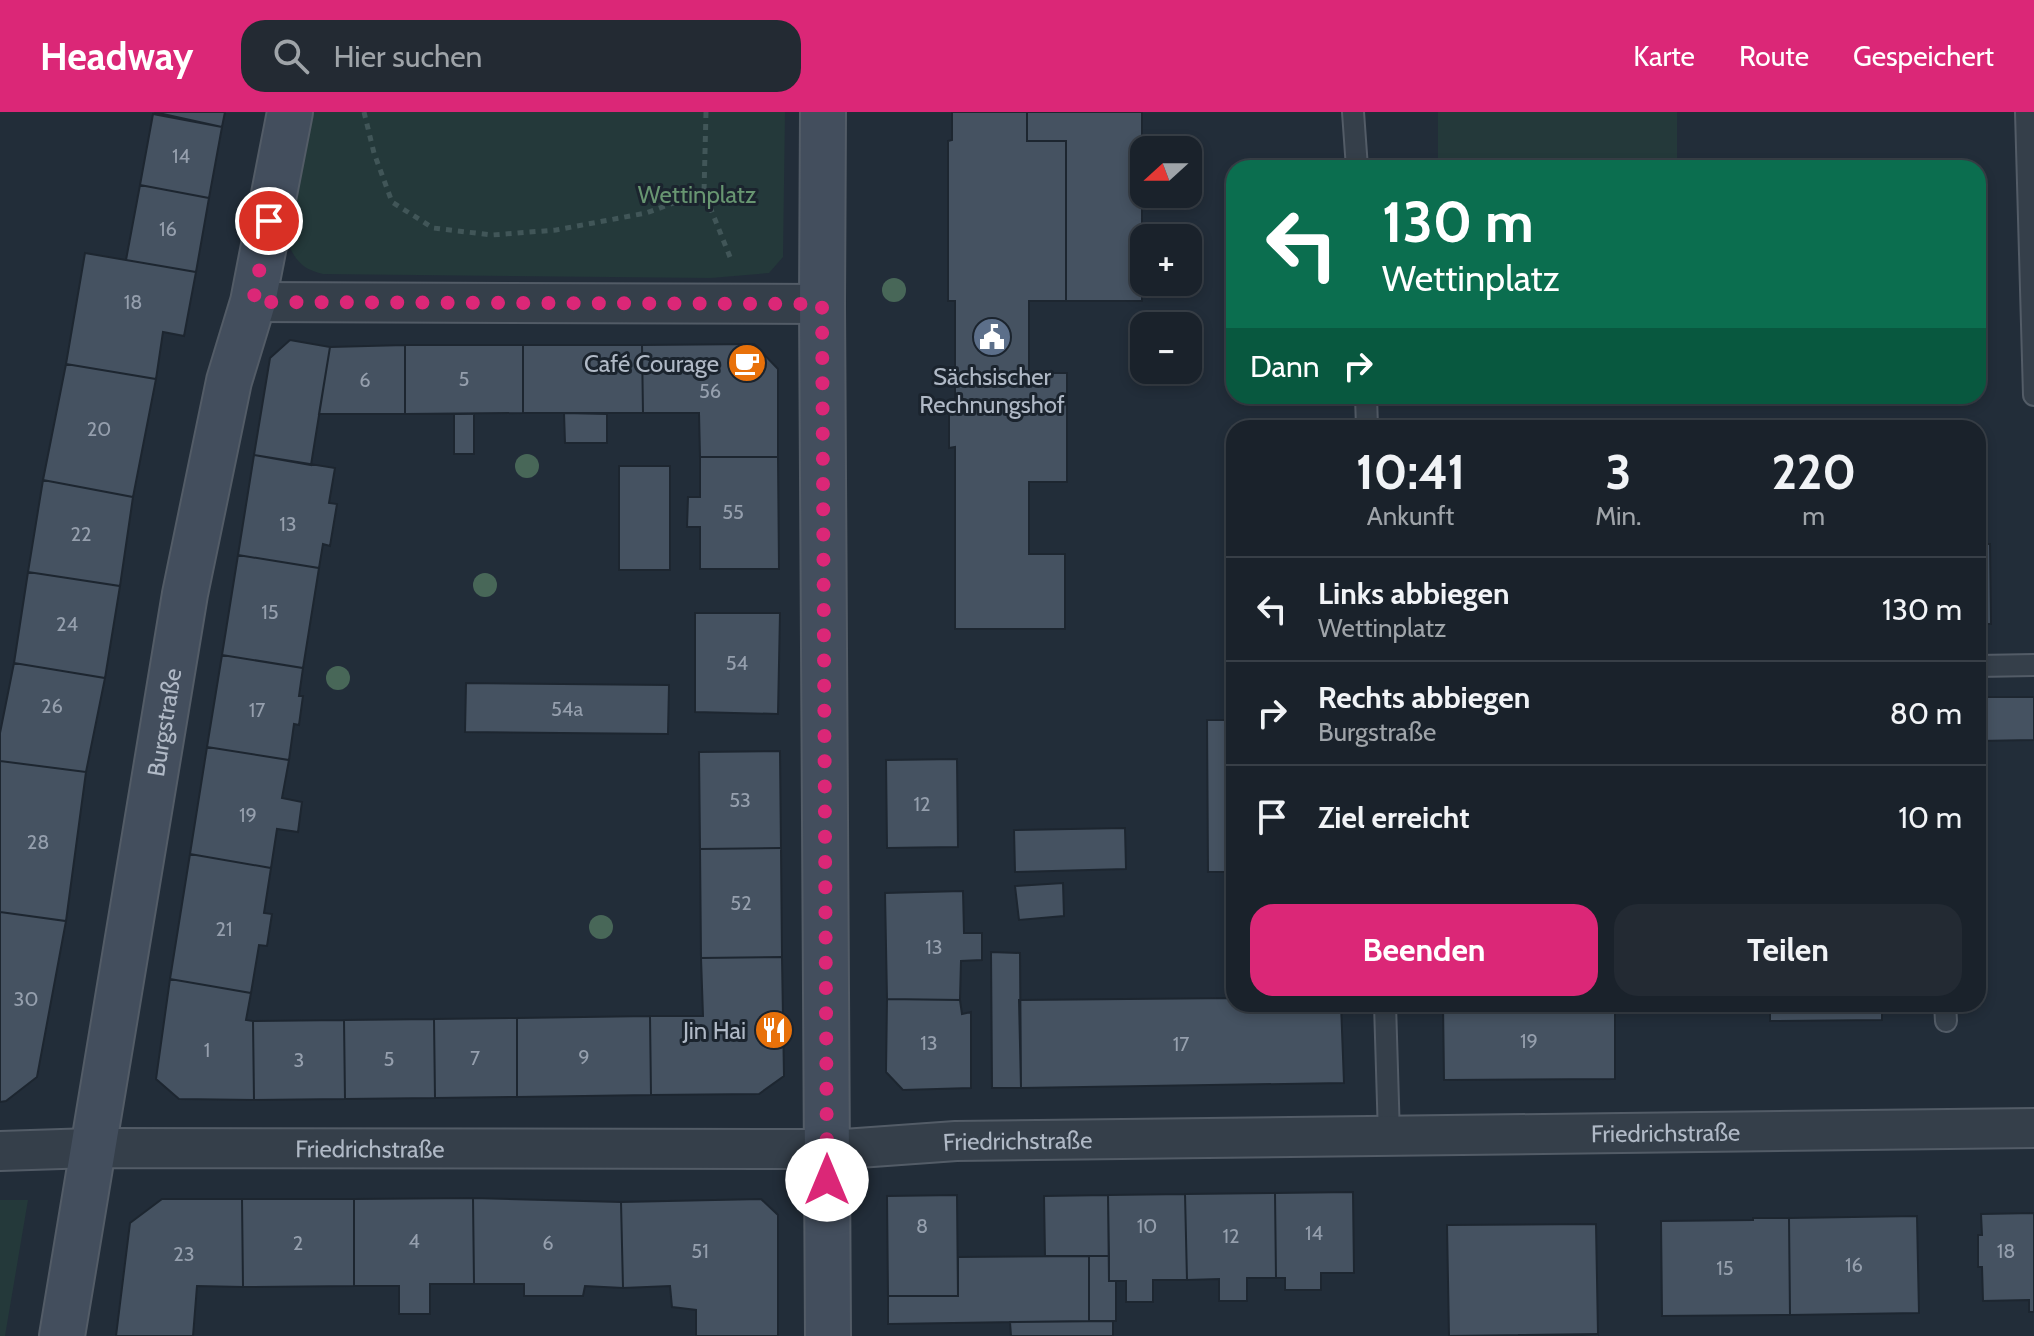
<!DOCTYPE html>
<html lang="de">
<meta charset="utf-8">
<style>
:root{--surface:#1a222b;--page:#232a33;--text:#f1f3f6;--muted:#9fa4a9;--line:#383f47;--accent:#db2777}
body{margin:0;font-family:Cabin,sans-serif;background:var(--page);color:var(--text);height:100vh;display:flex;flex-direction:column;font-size:30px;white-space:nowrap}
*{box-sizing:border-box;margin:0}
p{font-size:26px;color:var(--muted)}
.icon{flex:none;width:44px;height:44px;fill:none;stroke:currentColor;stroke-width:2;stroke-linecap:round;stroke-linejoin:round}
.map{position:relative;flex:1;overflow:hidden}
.side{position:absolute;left:1226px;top:308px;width:760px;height:592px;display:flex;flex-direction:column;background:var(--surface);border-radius:24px;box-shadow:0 4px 12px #0003,0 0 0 2px var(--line)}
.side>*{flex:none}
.hud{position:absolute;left:1226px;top:48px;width:760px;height:244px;border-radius:24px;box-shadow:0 4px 12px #0003,0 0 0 2px var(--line);background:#0b6e4f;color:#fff;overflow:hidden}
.needle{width:52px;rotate:249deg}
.tools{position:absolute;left:1130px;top:24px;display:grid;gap:16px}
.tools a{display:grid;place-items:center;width:72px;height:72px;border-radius:16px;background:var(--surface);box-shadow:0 4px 12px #0003,0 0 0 2px var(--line);font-size:40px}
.pin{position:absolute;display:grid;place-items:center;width:68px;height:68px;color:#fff;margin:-34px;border:4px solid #fff;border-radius:50%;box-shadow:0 2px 8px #0007}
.me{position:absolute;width:88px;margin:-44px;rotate:0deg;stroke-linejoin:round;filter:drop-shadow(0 0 6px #0008)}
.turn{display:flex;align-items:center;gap:28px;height:168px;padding:0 24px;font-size:36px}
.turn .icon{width:104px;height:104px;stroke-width:2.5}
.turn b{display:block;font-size:56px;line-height:68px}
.then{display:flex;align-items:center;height:76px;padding:0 24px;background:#0003;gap:16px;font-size:30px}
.eta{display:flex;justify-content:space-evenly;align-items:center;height:136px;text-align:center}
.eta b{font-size:48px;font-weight:700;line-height:56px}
.button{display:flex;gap:16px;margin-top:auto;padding:16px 24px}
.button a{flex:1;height:92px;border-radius:24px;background:var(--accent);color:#fff;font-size:32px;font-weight:700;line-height:92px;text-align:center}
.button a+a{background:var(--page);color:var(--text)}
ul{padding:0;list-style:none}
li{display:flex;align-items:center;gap:24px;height:104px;padding:0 24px;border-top:2px solid var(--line)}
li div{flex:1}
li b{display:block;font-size:30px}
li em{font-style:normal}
header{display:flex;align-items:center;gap:48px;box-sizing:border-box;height:112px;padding:0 40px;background:var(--accent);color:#fff}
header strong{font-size:38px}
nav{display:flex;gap:44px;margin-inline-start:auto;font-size:28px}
.search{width:560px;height:72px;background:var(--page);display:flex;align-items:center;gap:20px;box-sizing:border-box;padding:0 28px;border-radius:24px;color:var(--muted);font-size:30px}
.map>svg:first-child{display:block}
</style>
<header>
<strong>Headway</strong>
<div class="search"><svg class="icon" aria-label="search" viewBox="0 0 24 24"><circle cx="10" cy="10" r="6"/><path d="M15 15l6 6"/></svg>Hier suchen</div>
<nav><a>Karte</a><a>Route</a><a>Gespeichert</a></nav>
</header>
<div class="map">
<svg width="2034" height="1224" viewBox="0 0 2034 1224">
<rect width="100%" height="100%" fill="#222d39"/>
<!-- green -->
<path fill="#24393a" d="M308,0h477l-2,145 -14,16 -58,5 -388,-4c-22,-5 -29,-15 -37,-36z
M1438,0h239v56h-239z
M0,1088h28l-23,136h-5z"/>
<!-- building -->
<path fill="#455261" stroke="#1d2630" stroke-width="2" d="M154,0h71l-3,15z
M952,0h75v29h39v160h-37v72h38v109h-38v72h36v75h-110v-182l-6,1v-40h6v-107h-7v-160l4,-1z
M1027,0h115v189h-76v-160h-39z
M153,2l69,13 -13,71 -69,-13z
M140,73l69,13 -13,74 -70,-12z
M85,141l111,19 -12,64 -21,-4 -7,47 -90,-15z
M290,228l40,7 -19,118 -57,-10 16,-97z
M754,232l24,25v88h-78l-1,-44h-56l-1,-68z
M405,233v69h-86l11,-67z
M405,233h118v68l-118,1z
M523,233h119l1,68h-120z
M66,252l90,15 -23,118 -90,-17z
M564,301l43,1v29h-42z
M454,302h20v40h-20z
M254,343l81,13 -6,35 8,1 -7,42 -7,-2 -4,24 -81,-13z
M700,345h78l1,112h-79v-42h-13l1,-30h12z
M619,354h51v104h-51z
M43,368l90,17 -13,89 -92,-14z
M1978,432h12l1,80h-13z
M238,443l81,13 -16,100 -81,-13z
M28,460l92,14 -15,92 -91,-15z
M695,501h85l-2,101 -83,-2z
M222,543l81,13 -4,28h4l-4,29 -5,-1 -5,36 -82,-13z
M14,551l91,15 -19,94 -86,-11v-28z
M466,571l203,2 -1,49 -203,-2z
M1979,585h55v43l-55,1z
M1207,608h27v152h-26z
M207,635l82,13 -7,38 20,4 -4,30 -21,-3 -6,39 -81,-14z
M780,639l1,97 -81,1 -1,-97z
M957,647l1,88 -71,1 -1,-88z
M0,649l86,11 -20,149 -66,-9z
M1125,716l1,41 -111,3 -1,-42z
M781,736l1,109 -81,1 -1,-109z
M190,742l81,14 -7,45 8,1 -5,32 -8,-1 -8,48 -81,-14z
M1063,771l1,33 -45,4 -4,-34z
M963,779l1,42h18v27l-21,1 -1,39 -73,-1 -2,-106z
M0,800l66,9 -29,156 -31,24 -6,1z
M991,840l29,1 1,135h-29z
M782,845l2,119 -25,18 -108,1 -1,-79h53l-2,-58z
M170,867l81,14 -5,27 7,1 1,79 -75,-1 -23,-20z
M1234,886v6h107l3,79 -323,5 -2,-88z
M887,887l73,1 2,14 9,-2v76l-68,2 -17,-18z
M1443,892h172v75l-171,1z
M1770,892h112v16l-112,1z
M650,904l1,79 -134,2v-79z
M517,906v79l-82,1 -1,-79z
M434,907l1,79 -90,1 -1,-79z
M344,908l1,79 -91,1 -1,-79z
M1353,1080l1,81h-33v17h-36v-12h-9l-1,-85z
M1275,1081l1,85h-29v23h-28v-22l-32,1 -2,-86z
M1185,1082l2,86h-34v22h-27v-21h-17l-1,-86z
M957,1083l1,101h-70l-1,-100z
M1108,1083l1,61h-64l-1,-60z
M473,1086l1,86h-44v30h-31v-28h-45v-87z
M473,1086l148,4 2,86 -38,-2 -2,10h-59v-12h-50z
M162,1087h80l1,88 -46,-1 -4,50h-77l14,-113z
M242,1087h112v87l-111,1z
M761,1087l17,16v121h-82v-26l-24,-3 -2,-21 -47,2 -2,-86z
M2034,1101v99h-5v-12l-46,1 -1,-34h-4v-32h4l-1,-21z
M1917,1104l2,97 -129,2 -1,-97z
M1753,1106h36l1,97 -128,1 -1,-95 92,-1z
M1596,1112l2,110 -149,2 -2,-111z
M1089,1144v65l-201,3v-28h70v-39z
M1089,1144h20v25h7v40h-27z
M1113,1209v15h-102l-1,-14z
M1598,1222v2h-79v-1z"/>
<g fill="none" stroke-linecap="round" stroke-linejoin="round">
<!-- service casing -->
<g stroke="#535c67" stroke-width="24">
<path id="service" d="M1353,0l4,56
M2026,0l8,283
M1366,284l1,32
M1978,554l56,-1
M1385,892l4,132
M1945,892l1,17"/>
</g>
<!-- minor casing -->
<g stroke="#535c67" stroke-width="42">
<g id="minor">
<path d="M253,190l569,2"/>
<path id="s1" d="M0,1039l92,-3 752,1 112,-8 1078,-13"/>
</g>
</g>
<!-- secondary casing -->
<g stroke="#535c67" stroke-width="48">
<g id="secondary">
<path d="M823,0l-1,192 6,1032"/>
<path id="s2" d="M62,1224l123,-742 44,-213 24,-79 37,-190"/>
</g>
</g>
<!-- path -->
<path stroke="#415658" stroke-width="5" stroke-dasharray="6 6" stroke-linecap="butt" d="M364,0l10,41 18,49 41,26 59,7 64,-5 90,-17 58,-21
M706,0l-2,80 28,70"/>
<!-- service -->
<use href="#service" stroke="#353f4a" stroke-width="20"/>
<!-- minor -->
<use href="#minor" stroke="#353f4a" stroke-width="38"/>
<!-- secondary -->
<use href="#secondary" stroke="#434e5d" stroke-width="44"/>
</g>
<!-- trees -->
<g fill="#486758">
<circle cx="894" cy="178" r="12"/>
<circle cx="527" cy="354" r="12"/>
<circle cx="485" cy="473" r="12"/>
<circle cx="338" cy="566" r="12"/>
<circle cx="601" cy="815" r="12"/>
</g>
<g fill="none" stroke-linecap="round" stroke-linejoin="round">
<!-- route -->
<path stroke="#db2777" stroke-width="14" stroke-dasharray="0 25.2" d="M269,109l-16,81 569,2 5,876"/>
</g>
<!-- icons -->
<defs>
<g id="civic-disc" transform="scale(2)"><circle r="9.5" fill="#5c6f8a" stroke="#1b242e"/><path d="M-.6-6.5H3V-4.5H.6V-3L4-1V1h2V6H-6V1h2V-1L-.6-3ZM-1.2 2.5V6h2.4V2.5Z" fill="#fff"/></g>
<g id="cafe-disc" transform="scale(2)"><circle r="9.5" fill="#e8710a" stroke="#1b242e"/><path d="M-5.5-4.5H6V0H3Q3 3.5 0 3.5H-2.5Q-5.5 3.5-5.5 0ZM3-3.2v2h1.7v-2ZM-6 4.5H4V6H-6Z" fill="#fff"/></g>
<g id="restaurant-disc" transform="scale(2)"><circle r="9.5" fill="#e8710a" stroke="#1b242e"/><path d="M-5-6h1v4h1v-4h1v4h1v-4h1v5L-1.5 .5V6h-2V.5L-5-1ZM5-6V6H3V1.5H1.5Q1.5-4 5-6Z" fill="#fff"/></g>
</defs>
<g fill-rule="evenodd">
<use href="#civic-disc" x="992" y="225"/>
<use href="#cafe-disc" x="747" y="251"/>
<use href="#restaurant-disc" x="774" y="918"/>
</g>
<g text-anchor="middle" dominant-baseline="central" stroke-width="6" stroke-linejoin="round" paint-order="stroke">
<!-- number labels -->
<g font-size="20" fill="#959fad">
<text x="181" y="44">14</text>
<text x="168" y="117">16</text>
<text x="133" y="190">18</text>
<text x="464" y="267">5</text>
<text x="365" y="268">6</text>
<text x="710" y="279">56</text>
<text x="99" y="317">20</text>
<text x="733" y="400">55</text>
<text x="288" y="412">13</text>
<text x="81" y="422">22</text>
<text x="270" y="500">15</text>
<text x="67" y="512">24</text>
<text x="737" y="551">54</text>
<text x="52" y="594">26</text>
<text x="567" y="597">54a</text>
<text x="257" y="598">17</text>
<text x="740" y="688">53</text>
<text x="922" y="692">12</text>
<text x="248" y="703">19</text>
<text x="38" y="730">28</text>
<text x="741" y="791">52</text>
<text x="224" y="817">21</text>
<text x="934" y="835">13</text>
<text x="26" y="887">30</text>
<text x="1529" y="929">19</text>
<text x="929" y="931">13</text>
<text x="1181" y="932">17</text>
<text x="207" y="938">1</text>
<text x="584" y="945">9</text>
<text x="475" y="946">7</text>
<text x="389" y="947">5</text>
<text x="299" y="948">3</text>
<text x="922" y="1114">8</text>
<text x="1147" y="1114">10</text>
<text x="1314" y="1121">14</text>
<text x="1231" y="1124">12</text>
<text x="414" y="1129">4</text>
<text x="298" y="1131">2</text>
<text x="548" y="1131">6</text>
<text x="700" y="1139">51</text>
<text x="2006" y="1139">18</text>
<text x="184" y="1142">23</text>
<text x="1854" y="1153">16</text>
<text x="1725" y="1156">15</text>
</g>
<!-- park labels -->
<g font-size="24" fill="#689671" stroke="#1b242e">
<text x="697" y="82">Wettinplatz</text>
</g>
<!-- poi labels -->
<g font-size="24" fill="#b0b9c6" stroke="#1b242e" text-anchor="end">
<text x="719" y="251">Café Courage</text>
<text x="992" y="264" text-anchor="middle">Sächsischer<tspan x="992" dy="28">Rechnungshof</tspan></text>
<text x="746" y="918">Jin Hai</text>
</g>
<!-- street labels -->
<g font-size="24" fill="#b0b9c6" stroke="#1b242e">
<text stroke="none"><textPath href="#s2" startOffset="622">Burgstraße</textPath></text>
<text stroke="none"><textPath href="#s1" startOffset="1666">Friedrichstraße</textPath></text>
<text stroke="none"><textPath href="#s1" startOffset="1018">Friedrichstraße</textPath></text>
<text stroke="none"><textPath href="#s1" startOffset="370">Friedrichstraße</textPath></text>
</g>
</g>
</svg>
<div class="tools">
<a><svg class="needle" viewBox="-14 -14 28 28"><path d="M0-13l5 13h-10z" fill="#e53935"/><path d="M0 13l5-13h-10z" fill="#9fa4a9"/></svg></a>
<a>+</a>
<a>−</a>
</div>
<div class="pin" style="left:269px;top:109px;background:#d93025"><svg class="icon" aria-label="arrive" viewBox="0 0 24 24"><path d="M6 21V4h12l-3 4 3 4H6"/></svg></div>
<svg class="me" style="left:827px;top:1068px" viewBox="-20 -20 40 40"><circle r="19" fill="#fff"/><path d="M0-13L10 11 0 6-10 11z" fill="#db2777"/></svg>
<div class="hud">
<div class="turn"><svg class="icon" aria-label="left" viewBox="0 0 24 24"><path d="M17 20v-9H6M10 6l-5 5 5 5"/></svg><div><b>130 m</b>Wettinplatz</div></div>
<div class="then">Dann<svg class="icon" aria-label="right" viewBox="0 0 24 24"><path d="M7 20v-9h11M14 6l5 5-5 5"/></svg></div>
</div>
<section class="side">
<div class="eta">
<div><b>10:41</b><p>Ankunft</p></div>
<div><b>3</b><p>Min.</p></div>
<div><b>220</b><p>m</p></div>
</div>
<ul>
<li><svg class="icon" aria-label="left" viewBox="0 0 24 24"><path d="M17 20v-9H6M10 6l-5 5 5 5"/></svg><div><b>Links abbiegen</b><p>Wettinplatz</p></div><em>130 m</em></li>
<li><svg class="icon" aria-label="right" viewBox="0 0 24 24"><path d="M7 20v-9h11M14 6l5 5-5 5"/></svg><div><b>Rechts abbiegen</b><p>Burgstraße</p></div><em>80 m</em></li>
<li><svg class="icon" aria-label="arrive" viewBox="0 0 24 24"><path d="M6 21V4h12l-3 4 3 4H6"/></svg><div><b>Ziel erreicht</b></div><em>10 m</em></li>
</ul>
<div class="button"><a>Beenden</a><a>Teilen</a></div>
</section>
</div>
